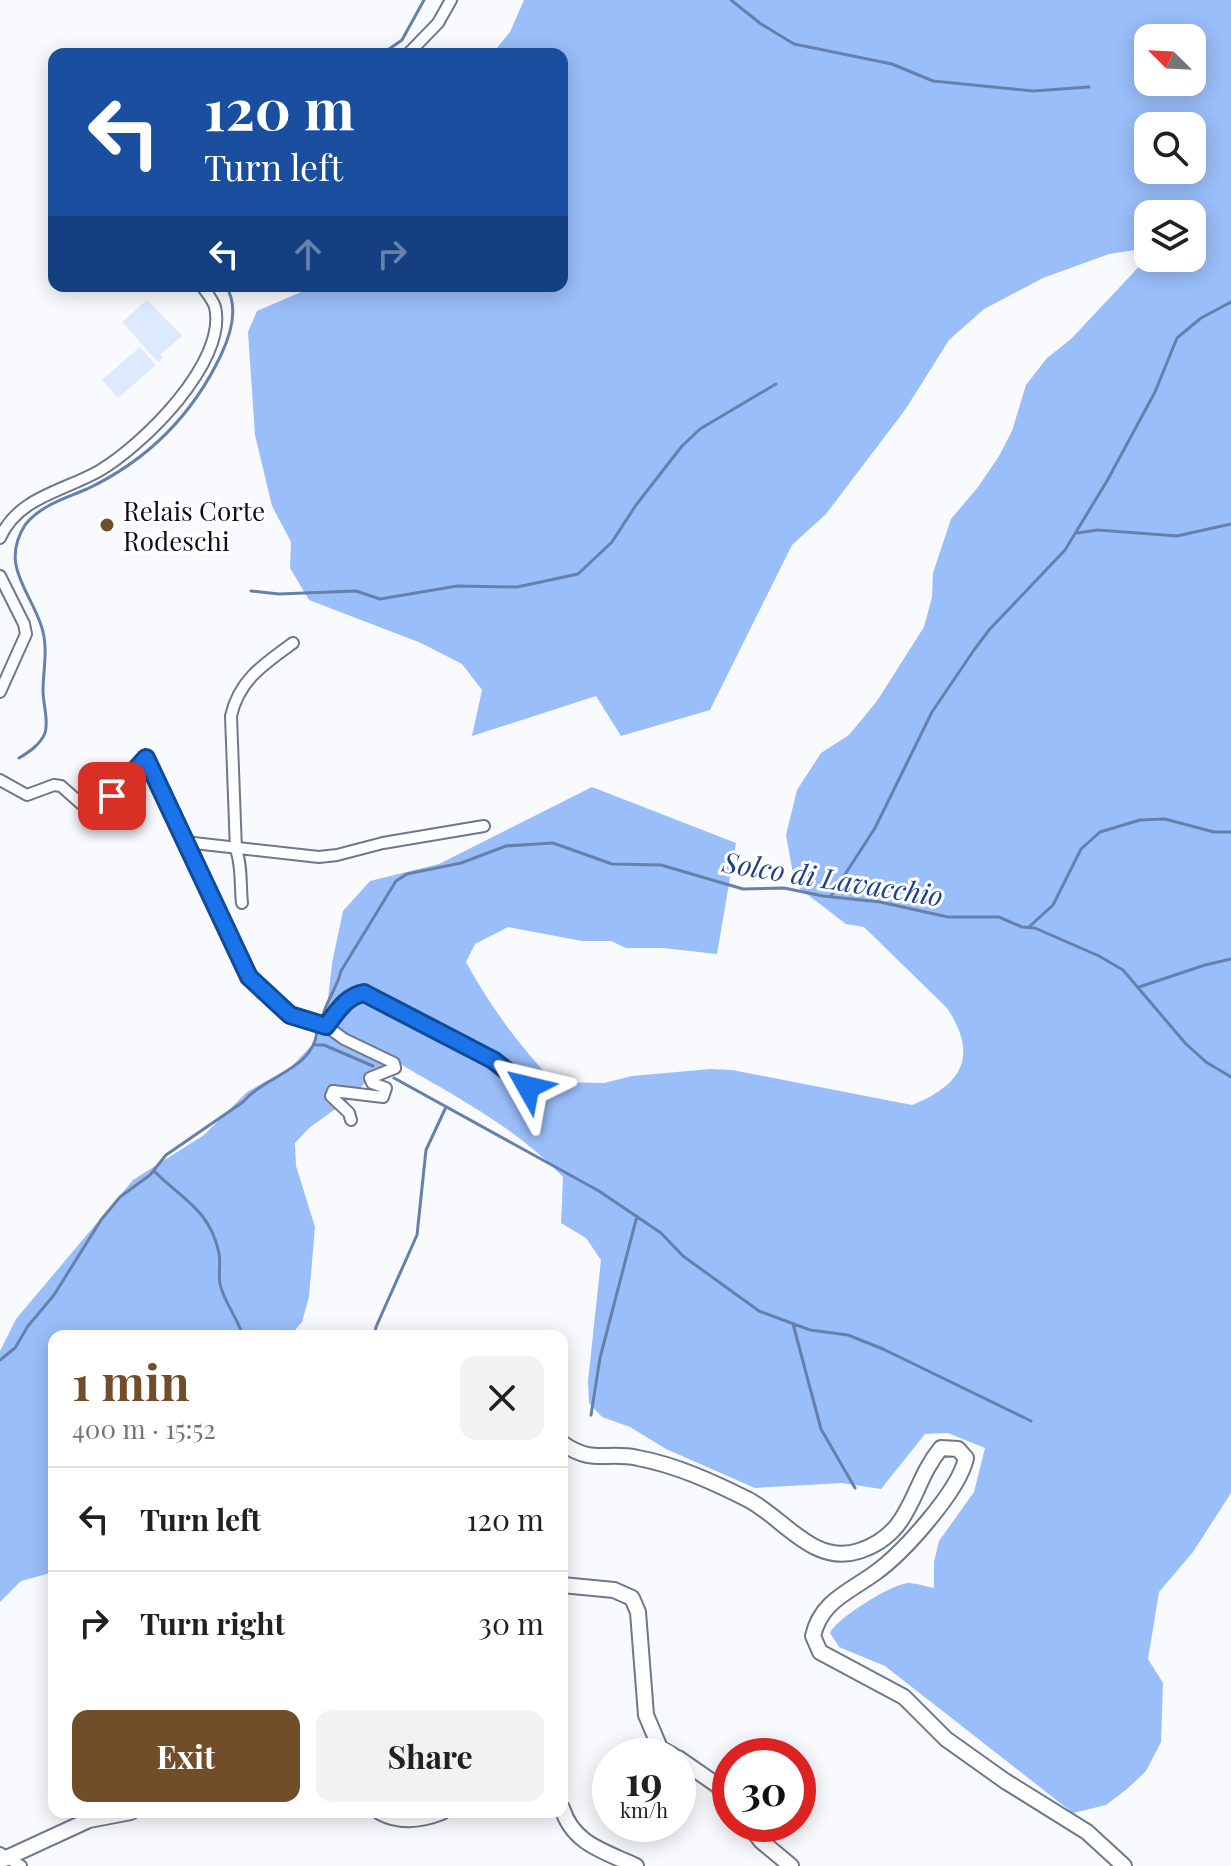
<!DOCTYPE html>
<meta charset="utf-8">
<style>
:root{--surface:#fff;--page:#f2f2f2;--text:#202124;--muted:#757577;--line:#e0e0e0;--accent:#724d29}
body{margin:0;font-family:"Playfair Display",serif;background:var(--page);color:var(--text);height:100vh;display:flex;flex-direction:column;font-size:30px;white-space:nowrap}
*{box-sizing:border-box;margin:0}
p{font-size:26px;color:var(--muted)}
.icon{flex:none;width:44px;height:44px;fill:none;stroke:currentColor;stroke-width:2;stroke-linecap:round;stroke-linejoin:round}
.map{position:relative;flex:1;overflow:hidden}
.sheet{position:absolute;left:48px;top:1330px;width:520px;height:488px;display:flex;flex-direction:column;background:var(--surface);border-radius:16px;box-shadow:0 4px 20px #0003}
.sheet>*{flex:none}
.hud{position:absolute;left:48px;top:48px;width:520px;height:244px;border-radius:16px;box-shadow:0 4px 20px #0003;background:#1a4fa0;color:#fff;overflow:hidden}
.needle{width:52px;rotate:294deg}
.buttons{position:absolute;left:1134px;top:24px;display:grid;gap:16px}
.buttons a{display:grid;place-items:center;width:72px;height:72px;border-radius:16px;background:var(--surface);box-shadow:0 4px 20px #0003;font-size:40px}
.speed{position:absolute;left:592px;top:1738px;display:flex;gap:16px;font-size:40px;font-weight:700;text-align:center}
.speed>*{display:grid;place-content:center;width:104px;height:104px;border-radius:50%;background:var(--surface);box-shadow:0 4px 20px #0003;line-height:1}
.speed small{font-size:20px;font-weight:400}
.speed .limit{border:12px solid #d22;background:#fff;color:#111}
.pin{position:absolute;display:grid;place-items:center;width:68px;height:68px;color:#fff;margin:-34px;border-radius:16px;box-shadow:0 4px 12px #0006}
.me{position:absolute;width:88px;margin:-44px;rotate:307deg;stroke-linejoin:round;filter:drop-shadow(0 0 6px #0008)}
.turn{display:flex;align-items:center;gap:28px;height:168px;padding:0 24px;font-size:36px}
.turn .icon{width:104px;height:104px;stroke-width:2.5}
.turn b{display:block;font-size:56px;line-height:68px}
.lanes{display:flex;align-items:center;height:76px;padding:0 24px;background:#0003;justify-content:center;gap:40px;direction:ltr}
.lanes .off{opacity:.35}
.round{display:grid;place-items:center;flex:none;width:84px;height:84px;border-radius:16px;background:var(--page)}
.headline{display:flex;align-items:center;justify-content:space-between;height:136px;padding:0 24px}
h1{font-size:48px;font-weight:700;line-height:60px;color:var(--accent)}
.cta{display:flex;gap:16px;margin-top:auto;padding:16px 24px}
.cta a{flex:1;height:92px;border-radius:16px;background:var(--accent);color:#fff;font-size:32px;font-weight:700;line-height:92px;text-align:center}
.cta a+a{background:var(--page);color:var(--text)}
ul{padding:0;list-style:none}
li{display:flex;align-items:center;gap:24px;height:104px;padding:0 24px;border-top:2px solid var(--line)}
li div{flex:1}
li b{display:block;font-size:30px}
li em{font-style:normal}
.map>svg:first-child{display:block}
</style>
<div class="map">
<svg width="1231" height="1866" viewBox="0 0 1231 1866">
<rect width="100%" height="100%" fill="#f8fafe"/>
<!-- green -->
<path fill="#dce9ff" d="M147,300l35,36 -21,18 2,3 -5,5 -36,-40z
M140,347l16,18 -38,33 -16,-18z"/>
<!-- forest -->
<path fill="#9abefa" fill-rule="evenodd" d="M524,0h707v1493l-38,59 -34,40 -11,67 15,24 -2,59 -15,29 -19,18 -21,16 -33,8 -188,-147 -46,-19 -9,-14c7,-15 63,-50 79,-50 8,0 18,4 25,5v-26l5,-21 35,-49 11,-44 -37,-15 -23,1 -44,55 -39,-6 -87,5 -89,-39 -36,-22 -28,-10 -13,-14 -1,-22 13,-121 -15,-22 -25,-15 2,-46c-48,-51 -114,-84 -173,-119l-42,42 -39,28 -14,15 1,23 19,61 -6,70 -7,25 -12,14h-236v236l-33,9 -21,21v-251l16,-32 117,-139 71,-45 43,-43 44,-25 21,-22 14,-27 6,-55 11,-52 27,-30 69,-17 153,-77 144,56 -19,111 -54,-6h-37l-15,-7h-29l-74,-14 -33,17 -9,18c24,44 54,85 88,120l50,1 28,-7 78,-7 22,1 180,35c50,-20 67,-49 35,-97l-83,-81 -18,-3 -51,-39 -9,-50 11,-45 24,-37 28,-18 28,-34 47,-74 8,-30 1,-24 18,-54 27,-32 21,-31 13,-25 14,-46 21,-27 24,-19 77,-82 44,1v-44h-44v34l-39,6 -66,24 -59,31 -35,31 -44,70 -79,104 -34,31 -82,165 -89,26 -25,-40 -124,40 10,-46 -20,-26 -41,-21 -112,-43 -19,-32 1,-26 -19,-36 -17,-71 -7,-103 9,-21 58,-25h247v-232h-70l18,-22zM1148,38h44v44h-44zM1148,126h44v44h-44z"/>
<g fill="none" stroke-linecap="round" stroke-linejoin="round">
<!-- stream -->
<path stroke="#6680ac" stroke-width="3" d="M731,0l30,24 33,20 98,20 41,17 100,10 56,-4
M244,54h8
M382,54l20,-14 22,-40
M1077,533l21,-3 79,6 54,-12
M251,591l28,3 77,-3 24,8 77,-13 60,1 61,-13 34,-32 24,-37 46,-59 18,-17 76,-45
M19,758c10,-6 21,-13 26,-25 4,-12 -2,-29 -2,-42 0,-22 6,-43 -2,-66 -12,-36 -41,-60 -16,-100 16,-20 39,-26 62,-36 61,-29 105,-73 134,-134 10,-21 18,-48 5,-69
M831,896l44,-68 57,-116 42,-62 15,-20 76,-80 42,-69 48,-89 22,-54 24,-20 30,-16
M1029,927l24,-22 28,-56 19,-17 40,-12 25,-1 49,13h17
M1139,987l66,-22 26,-6
M322,1019c3,-17 15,-30 19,-48l55,-90 11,-7 54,-11 45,-17 47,-3 59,21 49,1 82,24 41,-1 39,8 57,6 68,15h51l23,10 13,1 64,28 24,14 63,74 20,18 25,15
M316,1045h8l49,21
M394,1078l205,113 62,42 22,23 76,55 51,19 38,5 35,14 148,72
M154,1171c28,28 56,39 65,82 2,10 -1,21 1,31 3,16 18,35 23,52
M793,1324l28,105 34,59
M374,1336l2,-9 41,-92 9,-85 20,-43
M0,1360l15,-12 13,-22 26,-31 47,-75 19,-23 30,-22 16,-20 77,-53c23,-27 71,-33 74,-71
M591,1415l9,-57 37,-142"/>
<!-- minor casing -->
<g stroke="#6d788a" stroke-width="14">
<path id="minor" d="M408,54l30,-31 13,-23
M0,538c18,-41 64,-47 99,-67 43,-25 129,-109 116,-164 -2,-7 -9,-15 -13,-21
M0,576l24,48 2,10 -26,58
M0,780l27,15 27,-10 7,1 34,30 51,-58 103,219 41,38 36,11 18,13 50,24 1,5 -25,10 2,5 14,5 -3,9 -50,-6 -2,5 18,17 2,7
M185,842l134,15 18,-2 46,-12 101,-17
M242,903c-2,-18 0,-38 -6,-53l-5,-134c8,-36 33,-52 62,-73
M326,1026c11,-13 20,-30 38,-33l129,67 35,27
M0,1853l21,13"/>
</g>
<!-- secondary casing -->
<g stroke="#6d788a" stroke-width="18">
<path id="secondary" d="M562,1443c31,22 44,8 76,15 38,7 75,24 109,41 36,18 66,67 112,52 55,-18 51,-66 82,-103l17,1 8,9c-7,33 -63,95 -91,115 -26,19 -54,28 -62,63l7,16 84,45 42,42 59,42 82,51 37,34
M562,1585l52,5 18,8 6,14 8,103 14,33 14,8
M678,1758l39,27 13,15
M562,1808c11,36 42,43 74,58
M380,1812c20,11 42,8 62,0
M748,1824l13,17 30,25
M0,1861l89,-41 42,-8"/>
</g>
<!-- minor -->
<use href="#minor" stroke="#fff" stroke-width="10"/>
<!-- secondary -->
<use href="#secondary" stroke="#fff" stroke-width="14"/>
</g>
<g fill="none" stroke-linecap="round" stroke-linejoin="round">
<!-- route casing -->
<g stroke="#114b97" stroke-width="20">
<path id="route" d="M112,796l34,-38 103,219 41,38 36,11c11,-14 20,-30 38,-33l129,67 35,27"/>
</g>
<!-- route -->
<use href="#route" stroke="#1a73e8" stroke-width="14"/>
</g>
<!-- markers -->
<circle fill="#724d29" stroke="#fff" stroke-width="3" cx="107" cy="525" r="8"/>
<g text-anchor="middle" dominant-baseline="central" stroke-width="6" stroke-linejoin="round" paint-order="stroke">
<!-- poi labels -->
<g font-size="26" fill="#0b0f16" stroke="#fff" text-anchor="start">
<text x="123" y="510">Relais Corte<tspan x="123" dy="30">Rodeschi</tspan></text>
</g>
<!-- water labels -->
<g font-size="28" font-style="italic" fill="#1b4288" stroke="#fff">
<text transform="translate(833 878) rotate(9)">Solco di Lavacchio</text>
</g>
</g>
</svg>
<div class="buttons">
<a><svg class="needle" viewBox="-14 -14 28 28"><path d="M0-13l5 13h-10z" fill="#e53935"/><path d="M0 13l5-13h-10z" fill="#757577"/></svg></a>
<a><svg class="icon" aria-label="search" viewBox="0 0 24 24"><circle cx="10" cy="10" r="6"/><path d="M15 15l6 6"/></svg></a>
<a><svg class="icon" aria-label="layers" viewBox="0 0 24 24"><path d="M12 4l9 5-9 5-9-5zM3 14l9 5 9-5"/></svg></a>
</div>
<div class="speed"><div>19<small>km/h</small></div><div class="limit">30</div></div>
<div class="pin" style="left:112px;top:796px;background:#d93025"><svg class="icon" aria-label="arrive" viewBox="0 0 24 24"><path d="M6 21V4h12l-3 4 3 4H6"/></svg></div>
<svg class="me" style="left:528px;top:1087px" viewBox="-20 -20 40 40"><path d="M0-17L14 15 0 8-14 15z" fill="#1a73e8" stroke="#fff" stroke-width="4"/></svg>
<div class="hud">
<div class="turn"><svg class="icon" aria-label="left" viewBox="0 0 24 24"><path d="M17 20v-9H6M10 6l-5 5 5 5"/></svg><div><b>120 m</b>Turn left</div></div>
<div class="lanes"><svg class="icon" aria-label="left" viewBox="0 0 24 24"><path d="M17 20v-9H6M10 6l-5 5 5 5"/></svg><svg class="icon off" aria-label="ahead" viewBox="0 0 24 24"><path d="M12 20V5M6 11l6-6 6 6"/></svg><svg class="icon off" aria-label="right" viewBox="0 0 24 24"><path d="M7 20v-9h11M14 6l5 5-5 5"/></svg></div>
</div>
<section class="sheet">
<div class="headline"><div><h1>1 min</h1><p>400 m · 15:52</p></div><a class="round"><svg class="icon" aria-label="close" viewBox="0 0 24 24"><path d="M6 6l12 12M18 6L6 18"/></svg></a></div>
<ul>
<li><svg class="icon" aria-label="left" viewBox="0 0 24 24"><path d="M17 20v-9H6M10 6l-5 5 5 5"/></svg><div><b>Turn left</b></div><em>120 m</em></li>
<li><svg class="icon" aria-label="right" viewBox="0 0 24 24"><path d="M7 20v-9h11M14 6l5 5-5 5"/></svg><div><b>Turn right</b></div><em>30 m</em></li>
</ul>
<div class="cta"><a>Exit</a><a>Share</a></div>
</section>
</div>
